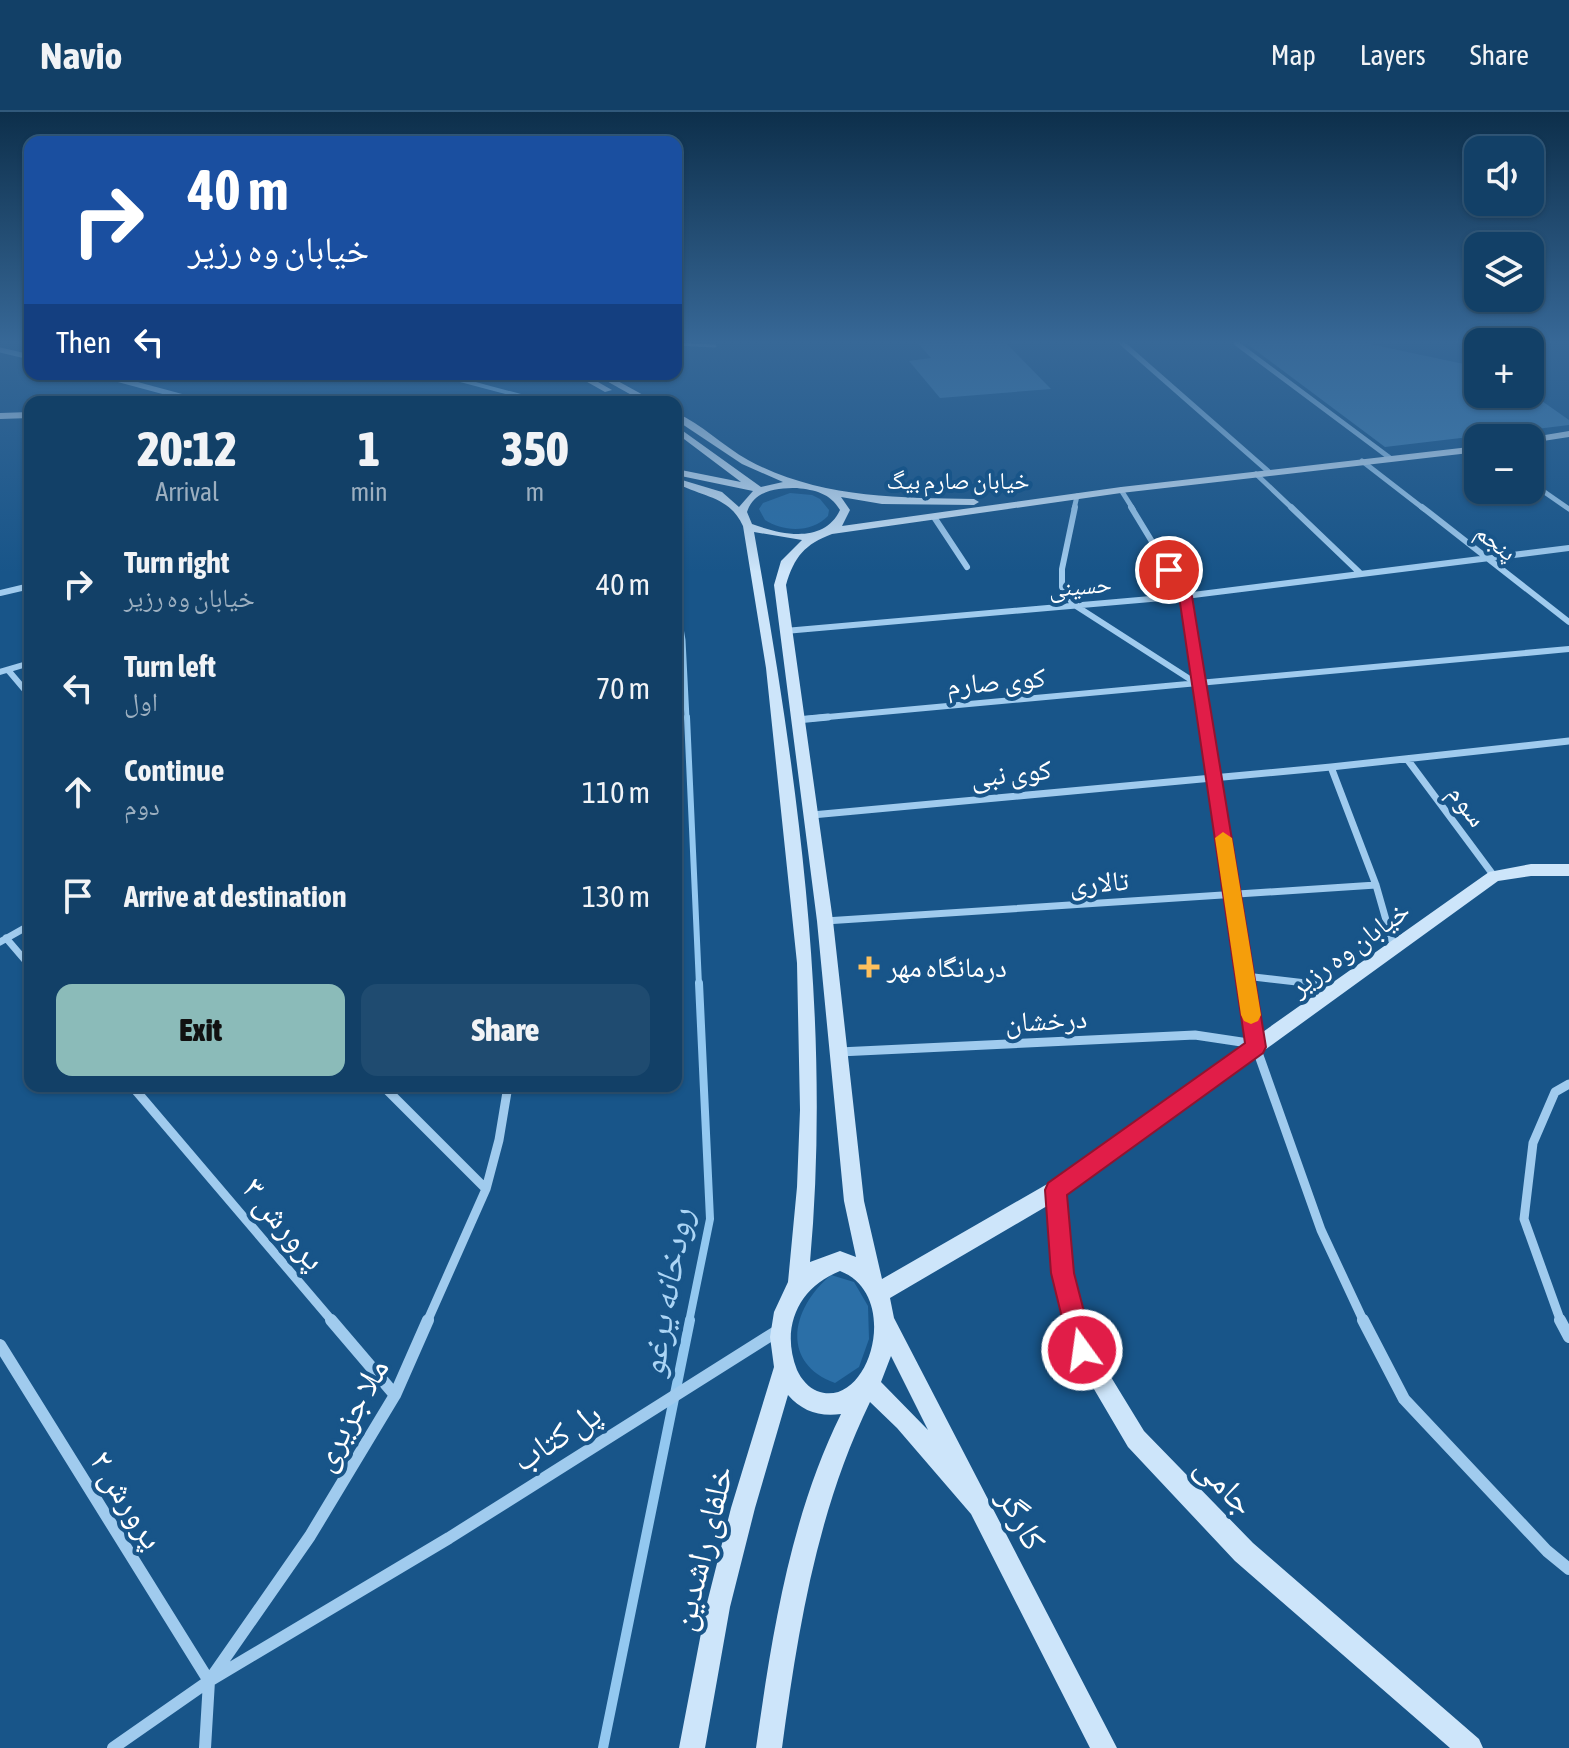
<!DOCTYPE html>
<meta charset="utf-8">
<style>
:root{--surface:#124067;--page:#1f4b70;--text:#f1f3f6;--muted:#9cafc0;--line:#31597b;--accent:#8bbbb9}
body{margin:0;font-family:"Asap Condensed","Noto Naskh Arabic",sans-serif;background:var(--page);color:var(--text);height:100vh;display:flex;flex-direction:column;font-size:30px;white-space:nowrap}
*{box-sizing:border-box;margin:0}
p{font-size:26px;color:var(--muted)}
.icon{flex:none;width:44px;height:44px;fill:none;stroke:currentColor;stroke-width:2;stroke-linecap:round;stroke-linejoin:round}
.map{position:relative;flex:1;overflow:hidden}
.side{position:absolute;left:24px;top:284px;width:658px;height:696px;display:flex;flex-direction:column;background:var(--surface);border-radius:16px;box-shadow:0 2px 6px #0004,0 0 0 2px var(--line)}
.side>*{flex:none}
.top-card{position:absolute;left:24px;top:24px;width:658px;height:244px;border-radius:16px;box-shadow:0 2px 6px #0004,0 0 0 2px var(--line);background:#1a4fa0;color:#fff;overflow:hidden}
.tools{position:absolute;left:1464px;top:24px;display:grid;gap:16px}
.tools a{display:grid;place-items:center;width:80px;height:80px;border-radius:16px;background:var(--surface);box-shadow:0 2px 6px #0004,0 0 0 2px var(--line);font-size:40px}
.pin{position:absolute;display:grid;place-items:center;width:68px;height:68px;color:#fff;margin:-34px;border:4px solid #fff;border-radius:50%;box-shadow:0 2px 8px #0007}
.me{position:absolute;width:88px;margin:-44px;rotate:346deg;stroke-linejoin:round;filter:drop-shadow(0 0 6px #0008)}
.turn{display:flex;align-items:center;gap:28px;height:168px;padding:0 32px;font-size:36px}
.turn .icon{width:104px;height:104px;stroke-width:2.5}
.turn b{display:block;font-size:56px;line-height:68px}
.then{display:flex;align-items:center;height:76px;padding:0 32px;background:#0003;gap:16px;font-size:30px}
.eta{display:flex;justify-content:space-evenly;align-items:center;height:136px;text-align:center}
.eta b{font-size:48px;font-weight:800;line-height:56px}
.cta{display:flex;gap:16px;margin-top:auto;padding:16px 32px}
.cta a{flex:1;height:92px;border-radius:16px;background:var(--accent);color:#111;font-size:32px;font-weight:800;line-height:92px;text-align:center}
.cta a+a{background:var(--page);color:var(--text)}
ul{padding:0;list-style:none}
li{display:flex;align-items:center;gap:24px;height:104px;padding:0 32px}
li div{flex:1}
li b{display:block;font-size:30px}
li em{font-style:normal}
header{display:flex;align-items:center;gap:48px;box-sizing:border-box;height:112px;padding:0 40px;background:var(--surface);border-bottom:2px solid var(--line)}
header strong{font-size:38px}
nav{display:flex;gap:44px;margin-inline-start:auto;font-size:28px}
.map>svg:first-child{display:block}
</style>
<header>
<strong>Navio</strong>
<nav><a>Map</a><a>Layers</a><a>Share</a></nav>
</header>
<div class="map">
<svg width="1569" height="1636" viewBox="0 0 1569 1636">
<rect width="100%" height="100%" fill="#185589"/>
<!-- green -->
<path fill="#2b6fa7" d="M790,381l22,2 8,4 9,11 -1,6c-16,17 -45,16 -63,4l-6,-11 4,-6z
M831,1163l23,7 14,24 1,33 -10,28 -24,16c-57,-21 -42,-77 -4,-108z"/>
<g fill="none" stroke-linecap="round" stroke-linejoin="round">
<!-- stream-far4 -->
<path stroke="#93c8f0" stroke-width="4" d="M438,262l105,28"/>
<!-- stream-far3 -->
<path stroke="#93c8f0" stroke-width="5" d="M676,487l7,41 4,79"/>
<!-- stream-far2 -->
<path stroke="#93c8f0" stroke-width="6" d="M687,605l12,268"/>
<!-- stream-far1 -->
<path stroke="#93c8f0" stroke-width="8" d="M689,1210l21,-103 -11,-236"/>
<!-- stream -->
<path stroke="#93c8f0" stroke-width="10" d="M603,1636l87,-428"/>
</g>
<!-- building -->
<path fill="#407fb2" d="M918,231h88l45,46 -111,9 -31,-37 22,-3z
M1246,231h119l113,24v27h54l37,26v5l-184,22z"/>
<g fill="none" stroke-linecap="round" stroke-linejoin="round">
<!-- lane -->
<path stroke="#a0cbee" stroke-width="3" d="M676,232l39,2"/>
<!-- street-far4 -->
<path stroke="#a0cbee" stroke-width="5" d="M1122,231l147,129
M1236,231l154,115
M0,238l30,7
M98,262l104,28
M1362,349l62,48
M1256,362l37,35
M1530,370l39,27
M1121,378l12,19
M1074,397l3,-13"/>
<!-- street-far3 -->
<path stroke="#a0cbee" stroke-width="6" d="M1075,395l-13,62v18l11,17 126,81
M1131,395l54,89 19,123
M1291,395l70,67
M1422,395l147,115
M934,405l33,50
M0,481l30,-7
M785,519l400,-35 384,-48
M8,558l22,26
M0,560l30,-9
M806,607l763,-70"/>
<!-- street-far2 -->
<path stroke="#a0cbee" stroke-width="7" d="M1204,605l42,268
M797,608l31,-3
M1407,647l87,117
M1331,655l45,118 18,63
M812,703l519,-48 238,-26
M825,809l551,-36
M6,826l24,28
M0,830l30,-17
M1245,864l78,9"/>
<!-- street-far1 -->
<path stroke="#a0cbee" stroke-width="9" d="M1246,871l10,64 65,183 43,92
M1306,871l33,4
M839,940l356,-17 60,9
M132,974l201,236
M383,974l103,103
M427,1210l59,-133 13,-49 9,-54
M1561,1210l-37,-103 9,-76 22,-51 14,-8"/>
<!-- street -->
<path stroke="#a0cbee" stroke-width="12" d="M331,1208l64,75
M1363,1208l41,79 143,152 22,18
M1560,1208l9,17
M0,1233l209,336
M113,1636l96,-67 240,-143 330,-208
M205,1636l4,-67 101,-145 85,-141 33,-75"/>
<!-- secondary -->
<path fill="#cde5fa" fill-rule="evenodd" d="M573,262h11l28,16 -7,2z
M594,262h11l51,28h-12z
M30,300v6l-30,1v-6z
M676,301c26,11 47,33 72,47 70,38 148,38 226,39l5,3 -5,3 -92,-1 -41,-7 9,13 -8,16 279,-39 357,-41v6l-357,41 -289,41c-27,10 -38,23 -46,51l47,336 31,280 18,78 167,-96 440,-311 42,-8h38v12h-38l-33,5 -432,313 7,79 19,73 52,85 109,112 226,196 4,9h-33l-215,-187 -107,-114 -57,-97 -18,-77 -6,-67 -157,92 4,20 223,430h-27l-119,-234 -74,-86 -27,-26c-53,109 -72,227 -88,346h-26c16,-113 34,-231 85,-334 -22,3 -39,-3 -53,-19l-33,113 -25,99 -25,141h-26l27,-141 25,-99 43,-141 -4,-30 4,-25 14,-30 9,-95 3,-77 -3,-147 -31,-295 -23,-142c-14,-31 -43,-29 -66,-43l5,-3 40,12 17,15 14,-16 -77,-16v-6l65,13 -65,-49v-7l85,61 22,-5 -41,-18 -66,-44zM797,376c18,2 33,5 43,22 -16,34 -58,25 -88,14l-5,-12c7,-22 30,-24 50,-24zM754,420l48,8 -21,21 -7,24 43,336 27,280 12,56 -16,-6 -30,11c22,-244 -13,-489 -56,-730zM840,1159c63,24 29,140 -23,120 -8,-3 -16,-12 -20,-21 -17,-43 2,-83 43,-99zM891,1244l37,74 -47,-48z
M1569,319v6l-39,6v-5h-3z"/>
</g>
<!-- sky -->
<linearGradient id="sky" x2="0" y2="1"><stop stop-color="#0d2f4b"/><stop offset="0.5" stop-color="#376897"/><stop offset="1" stop-color="#376897" stop-opacity="0"/></linearGradient>
<rect width="1569" height="460" fill="url(#sky)"/>
<!-- route -->
<path fill="#e11d48" stroke="#92132f" stroke-width="2" d="M1169,454l5,1 18,29 74,451 -3,6 -196,142 7,78 20,77 -3,8 -9,4 -9,-4 -3,-8 -19,-77 -6,-83 3,-7 197,-140 -66,-447 -16,-26z"/>
<!-- slow -->
<path fill="#f59e0b" d="M1223,720l9,6 29,177 -3,6 -7,3 -7,-3 -3,-6 -26,-177z"/>
<!-- markers -->
<path fill="#ffc05d" stroke="#185589" stroke-width="3" d="M865 843h8v8h8v8h-8v8h-8v-8h-8v-8h8z"/>
<g text-anchor="middle" dominant-baseline="central" stroke-width="8" stroke-linejoin="round" paint-order="stroke">
<!-- far-street labels -->
<g font-size="24" fill="#fff" stroke="#185589">
<text x="958" y="368">خیابان صارم بیگ</text>
<text transform="translate(1496 430) rotate(38)">پنجم</text>
<text transform="translate(1080 474) rotate(-5)">حسینی</text>
</g>
<!-- street labels -->
<g font-size="28" fill="#fff" stroke="#185589">
<text transform="translate(996 569) rotate(-5)">کوی صارم</text>
<text transform="translate(1011 661) rotate(-6)">کوی نبی</text>
<text transform="translate(1468 693) rotate(53)">سوم</text>
<text transform="translate(1099 770) rotate(-4)">تالاری</text>
<text transform="translate(1349 836) rotate(-36)">خیابان وه رزیر</text>
<text transform="translate(1046 908) rotate(-3)">درخشان</text>
</g>
<!-- poi labels -->
<g font-size="28" fill="#fff" stroke="#185589" text-anchor="start">
<text x="887" y="855">درمانگاه مهر</text>
</g>
<!-- near-street labels -->
<g font-size="34" fill="#fff" stroke="#185589">
<text transform="translate(285 1111) rotate(50)">پرورش ۳</text>
<text transform="translate(349 1302) rotate(-61)">ملا جزیری</text>
<text transform="translate(556 1324) rotate(-33)">پل کتاب</text>
<text transform="translate(1226 1372) rotate(46)">جامی</text>
<text transform="translate(128 1387) rotate(58)">پرورش ۲</text>
<text transform="translate(1023 1407) rotate(62)">کارگر</text>
<text transform="translate(701 1436) rotate(-76)">خلفای راشدین</text>
</g>
<!-- near-water labels -->
<g font-size="36" font-style="italic" fill="#acd5f5" stroke="#185589">
<text transform="translate(665 1180) rotate(-80)">رودخانه یرغو</text>
</g>
</g>
</svg>
<div class="tools">
<a><svg class="icon" aria-label="sound" viewBox="0 0 24 24"><path d="M4 9h4l5-4v14l-5-4H4zM17 9q2 3 0 6"/></svg></a>
<a><svg class="icon" aria-label="layers" viewBox="0 0 24 24"><path d="M12 4l9 5-9 5-9-5zM3 14l9 5 9-5"/></svg></a>
<a>+</a>
<a>−</a>
</div>
<div class="pin" style="left:1169px;top:458px;background:#d93025"><svg class="icon" aria-label="arrive" viewBox="0 0 24 24"><path d="M6 21V4h12l-3 4 3 4H6"/></svg></div>
<svg class="me" style="left:1082px;top:1238px" viewBox="-20 -20 40 40"><circle r="17" fill="#e11d48" stroke="#fff" stroke-width="3"/><path d="M0-11L8 9 0 5-8 9z" fill="#fff"/></svg>
<div class="top-card">
<div class="turn"><svg class="icon" aria-label="right" viewBox="0 0 24 24"><path d="M7 20v-9h11M14 6l5 5-5 5"/></svg><div><b>40 m</b>خیابان وه رزیر</div></div>
<div class="then">Then<svg class="icon" aria-label="left" viewBox="0 0 24 24"><path d="M17 20v-9H6M10 6l-5 5 5 5"/></svg></div>
</div>
<section class="side">
<div class="eta">
<div><b>20:12</b><p>Arrival</p></div>
<div><b>1</b><p>min</p></div>
<div><b>350</b><p>m</p></div>
</div>
<ul>
<li><svg class="icon" aria-label="right" viewBox="0 0 24 24"><path d="M7 20v-9h11M14 6l5 5-5 5"/></svg><div><b>Turn right</b><p>خیابان وه رزیر</p></div><em>40 m</em></li>
<li><svg class="icon" aria-label="left" viewBox="0 0 24 24"><path d="M17 20v-9H6M10 6l-5 5 5 5"/></svg><div><b>Turn left</b><p>اول</p></div><em>70 m</em></li>
<li><svg class="icon" aria-label="ahead" viewBox="0 0 24 24"><path d="M12 20V5M6 11l6-6 6 6"/></svg><div><b>Continue</b><p>دوم</p></div><em>110 m</em></li>
<li><svg class="icon" aria-label="arrive" viewBox="0 0 24 24"><path d="M6 21V4h12l-3 4 3 4H6"/></svg><div><b>Arrive at destination</b></div><em>130 m</em></li>
</ul>
<div class="cta"><a>Exit</a><a>Share</a></div>
</section>
</div>
